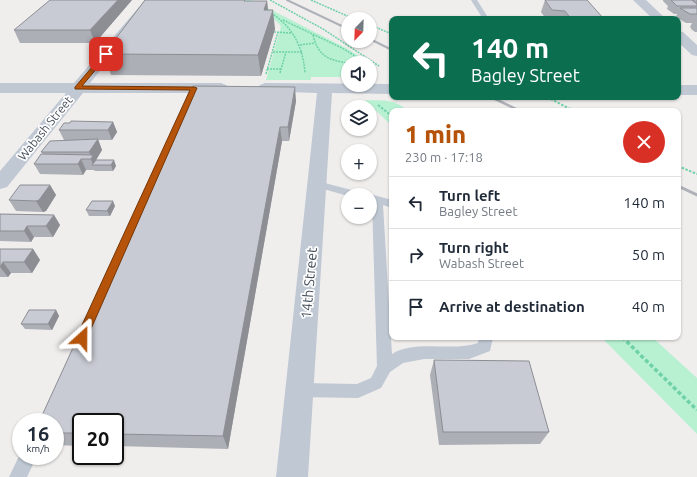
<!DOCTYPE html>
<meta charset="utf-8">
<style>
:root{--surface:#fff;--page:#f6f6f7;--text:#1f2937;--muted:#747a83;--line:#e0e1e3;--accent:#b45309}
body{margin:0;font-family:Ubuntu,sans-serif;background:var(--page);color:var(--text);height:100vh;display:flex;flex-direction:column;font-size:15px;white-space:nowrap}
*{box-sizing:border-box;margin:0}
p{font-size:13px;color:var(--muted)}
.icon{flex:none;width:22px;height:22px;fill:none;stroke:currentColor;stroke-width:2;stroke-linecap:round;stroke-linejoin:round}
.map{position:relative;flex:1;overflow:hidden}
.panel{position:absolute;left:389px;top:108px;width:292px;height:232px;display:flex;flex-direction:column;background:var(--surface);border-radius:8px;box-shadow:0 1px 3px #0004}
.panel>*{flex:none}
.top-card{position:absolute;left:389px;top:16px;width:292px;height:84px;border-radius:8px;box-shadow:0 1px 3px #0004;background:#0b6e4f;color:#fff;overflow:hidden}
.needle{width:26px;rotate:203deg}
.tools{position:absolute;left:341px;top:12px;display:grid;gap:8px}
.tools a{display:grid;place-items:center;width:36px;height:36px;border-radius:50%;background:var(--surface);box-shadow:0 1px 3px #0004;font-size:20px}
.speed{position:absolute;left:12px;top:413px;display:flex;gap:8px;font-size:20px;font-weight:700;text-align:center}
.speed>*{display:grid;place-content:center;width:52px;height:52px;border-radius:50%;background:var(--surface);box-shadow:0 1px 3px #0004;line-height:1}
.speed small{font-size:10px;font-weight:400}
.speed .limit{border:2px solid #111;border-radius:6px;background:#fff;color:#111}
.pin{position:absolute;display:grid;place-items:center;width:34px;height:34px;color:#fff;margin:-17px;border-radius:8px;box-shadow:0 2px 6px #0006}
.me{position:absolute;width:44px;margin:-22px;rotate:24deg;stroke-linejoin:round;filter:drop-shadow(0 0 3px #0008)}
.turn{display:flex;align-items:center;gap:14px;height:84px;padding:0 16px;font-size:18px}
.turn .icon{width:52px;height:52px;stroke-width:2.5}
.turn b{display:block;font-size:28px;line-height:34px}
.round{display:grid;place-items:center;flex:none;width:42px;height:42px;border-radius:21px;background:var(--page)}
.summary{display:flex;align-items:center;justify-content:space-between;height:68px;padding:0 16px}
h1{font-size:24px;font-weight:800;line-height:30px;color:var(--accent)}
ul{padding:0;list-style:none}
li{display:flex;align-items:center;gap:12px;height:52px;padding:0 16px;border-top:1px solid var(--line)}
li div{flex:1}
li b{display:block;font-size:15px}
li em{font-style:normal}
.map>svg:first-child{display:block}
</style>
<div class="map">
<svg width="697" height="477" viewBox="0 0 697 477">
<rect width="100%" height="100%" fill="#f0eded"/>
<!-- green -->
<path fill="#b7f1d2" d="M242,0h10l94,48 24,15h-22v14h-37v3h-45l15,-54c-11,-12 -25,-18 -39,-26z
M365,100c18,1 29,-2 43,11h-16v15z
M601,337h51l45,41v56z"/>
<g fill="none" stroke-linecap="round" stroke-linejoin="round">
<!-- path-far2 -->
<path stroke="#6ed1a7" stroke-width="1.5" stroke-dasharray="2 1" stroke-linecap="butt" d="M270,0l53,29 56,37
M311,0l43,19
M271,13c22,14 32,34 34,60
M283,20l59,28 25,15
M370,25l22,9
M274,32l17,1
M313,35c5,21 15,25 35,28
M300,45l15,-2
M273,52h13
M353,63l8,-3
M370,65l3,2
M267,69h15
M280,73l6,-21h17
M266,74l12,-42"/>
<!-- path-far1 -->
<path stroke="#6ed1a7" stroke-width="2" stroke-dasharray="2.5 1.5" stroke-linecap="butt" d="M547,97l27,14
M378,105l14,11
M678,166l19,8"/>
<!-- path -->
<path stroke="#6ed1a7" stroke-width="3.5" stroke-dasharray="4 2.5" stroke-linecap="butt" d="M622,337l75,73"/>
<!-- lane -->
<path fill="#bfc8d3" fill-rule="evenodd" d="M471,0h6l12,19h-6z
M317,181l46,12 1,2 -16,1 -35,-10 -1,-2z
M370,194l22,6v8l-9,-3 9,149c23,-15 61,-2 86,-11l1,-6h14l-3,14 -21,8h-45l-21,4 -13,9 -9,16 -23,10 -58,-1 -6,-2 -2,-5 2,-5 6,-2 57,1 14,-6 6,-12 -5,-164h-2v-7h-2z
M21,452v4h16l-10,21h-18z"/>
<!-- street -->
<path fill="#bfc8d3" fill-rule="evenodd" d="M145,0h12l-67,83h131l5,2 3,3 -3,3 -5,2h-138l-76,94 -7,2v-18l66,-78h-66v-10h74z
M633,0h13l20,19h-13z
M678,31l5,1 14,13v11l-5,-1 -14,-13z
M265,83l127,1v10l-60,-1 -24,384h-32l41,-384 -57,-2 -3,-3 3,-3z
M678,85h19v10h-19z"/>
<!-- rail-far2 -->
<path stroke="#aeb1b8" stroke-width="2" d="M287,0l61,29
M370,39l22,11"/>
<!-- rail-far1 -->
<path stroke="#aeb1b8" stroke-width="2.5" d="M491,97l29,14"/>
<!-- rail -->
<path stroke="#aeb1b8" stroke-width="3" d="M678,186l19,9"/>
</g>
<!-- wall -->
<path fill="#acafb5" d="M132,0l-37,43h-75l-6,-13z
M545,0l59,19h-58l-5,-7z
M663,0h34v32h-2l-4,-3v-1l-1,-1 2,-4h-6l-10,-6 1,-3h-3l-7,-5 1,-3 -5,-5z
M250,1h17l1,9 7,19 -14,47 -150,-1 -7,-21z
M296,101l-7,40h-7l-54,308 -113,-3v-24h-34v24l-26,-1v-23z
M113,122l4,10 -5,8h-14l4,10 -6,10 20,6 -3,5h-18l-1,-1h-8l-3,5 -43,-1 -6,-10 9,-10 -2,-2 23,-12 -5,-10z
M50,185l6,10 -10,16 -3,1 -27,-1 -7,-11z
M115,206l-5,10h-21l-3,-6z
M0,214l54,1 6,10 -7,12h-19l-3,5 -31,-1z
M0,249h33l7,11 -8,13h-21l-3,4h-8z
M56,310l3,6 -7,14 -27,-1 -4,-5z
M434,360l115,72 -9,12 -101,1 -9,-70z"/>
<!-- shaded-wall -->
<path fill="#8c8e94" d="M118,0h14l-37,43 -5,-13z
M267,1l2,19 -5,-10z
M273,10l2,19 -14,47 -3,-21z
M295,87l1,14 -7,40 -1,-14z
M113,122l4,10 -5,8 -4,-10z
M280,127l2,14 -54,308 -5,-13z
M98,139l4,11 -9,15 -2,-6 1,-1 -3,-6z
M81,159l5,11 -3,5 -5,-11z
M114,160l2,6 -3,5 -2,-6z
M50,185l6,10 -10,16 -3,1 -7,-11z
M113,201l2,5 -5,10 -3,-5z
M54,215l6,10 -7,12 -7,-11z
M27,226l7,11 -3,5 -7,-11z
M33,249l7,11 -8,13 -8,-11z
M3,262l8,11 -3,4 -8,-10z
M56,310l3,6 -7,14 -4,-6z"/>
<!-- building -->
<path fill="#c8cbd3" stroke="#8c8e94" d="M50,0h68l-28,30h-76z
M145,0h100l-1,1h23l-3,9h9l-15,45 -154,-1z
M545,0h42l17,19h-33l-6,-8 -13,-1z
M671,0h21l5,4v2h-20z
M692,0h5v2h-2z
M680,8h17v6h-7z
M193,86l102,1 -7,40h-8l-57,309 -108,-2v-12h-34v11h-26v-11h-16z
M71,121l42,1 -5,8h-49l5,-7h6z
M98,139l-9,13h-48l9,-11z
M41,154l52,1 -2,4h-10l-3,5h-44z
M96,160h18l-3,5h-19z
M20,185h30l-11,15 -3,1 -27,-1z
M92,201h21l-6,10 -21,-1z
M0,214l54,1 -8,11h-19l-3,5h-24z
M0,249h33l-9,13h-21l-3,5z
M29,310h27l-8,14h-27z
M434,360l95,1 20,71h-106z"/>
<!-- route -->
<path fill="#b45309" stroke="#753606" d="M104,53l5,1 -27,32 112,1 3,1 -110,250 -1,3 -4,2 -4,-2 -2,-3 114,-248 -115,-1v-2z"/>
<g text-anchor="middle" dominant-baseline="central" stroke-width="3.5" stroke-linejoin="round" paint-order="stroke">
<!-- far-street labels -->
<g font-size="12" fill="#444f5b" stroke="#fff">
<text transform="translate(45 128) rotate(-51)">Wabash Street</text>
</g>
<!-- street labels -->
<g font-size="14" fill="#444f5b" stroke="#fff">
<text transform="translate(309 283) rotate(-85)">14th Street</text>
</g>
</g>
</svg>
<div class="tools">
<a><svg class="needle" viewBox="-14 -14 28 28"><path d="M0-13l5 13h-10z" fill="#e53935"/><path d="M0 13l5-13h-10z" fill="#747a83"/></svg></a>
<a><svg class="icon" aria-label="sound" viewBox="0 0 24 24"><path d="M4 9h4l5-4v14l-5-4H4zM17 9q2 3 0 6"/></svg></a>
<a><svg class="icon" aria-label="layers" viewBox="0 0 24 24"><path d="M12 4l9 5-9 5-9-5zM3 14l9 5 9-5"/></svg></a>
<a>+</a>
<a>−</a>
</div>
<div class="speed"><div>16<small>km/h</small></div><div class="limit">20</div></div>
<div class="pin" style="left:106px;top:54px;background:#d93025"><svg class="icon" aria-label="arrive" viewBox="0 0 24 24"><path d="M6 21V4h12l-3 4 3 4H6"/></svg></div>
<svg class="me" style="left:82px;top:338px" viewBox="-20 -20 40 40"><path d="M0-17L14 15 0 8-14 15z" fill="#b45309" stroke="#fff" stroke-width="4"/></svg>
<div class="top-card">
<div class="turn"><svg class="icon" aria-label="left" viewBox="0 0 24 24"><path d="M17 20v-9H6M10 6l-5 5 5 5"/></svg><div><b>140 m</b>Bagley Street</div></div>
</div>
<section class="panel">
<div class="summary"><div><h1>1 min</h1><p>230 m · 17:18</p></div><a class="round" style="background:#d93025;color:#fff"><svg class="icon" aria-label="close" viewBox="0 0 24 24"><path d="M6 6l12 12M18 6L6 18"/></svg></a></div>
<ul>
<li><svg class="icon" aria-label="left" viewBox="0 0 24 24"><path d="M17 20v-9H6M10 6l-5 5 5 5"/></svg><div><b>Turn left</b><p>Bagley Street</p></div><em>140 m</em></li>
<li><svg class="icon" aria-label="right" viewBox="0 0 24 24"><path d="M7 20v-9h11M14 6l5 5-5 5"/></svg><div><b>Turn right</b><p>Wabash Street</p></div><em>50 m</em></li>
<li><svg class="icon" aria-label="arrive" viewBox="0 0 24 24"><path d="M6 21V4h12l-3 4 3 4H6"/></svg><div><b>Arrive at destination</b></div><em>40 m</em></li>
</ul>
</section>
</div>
